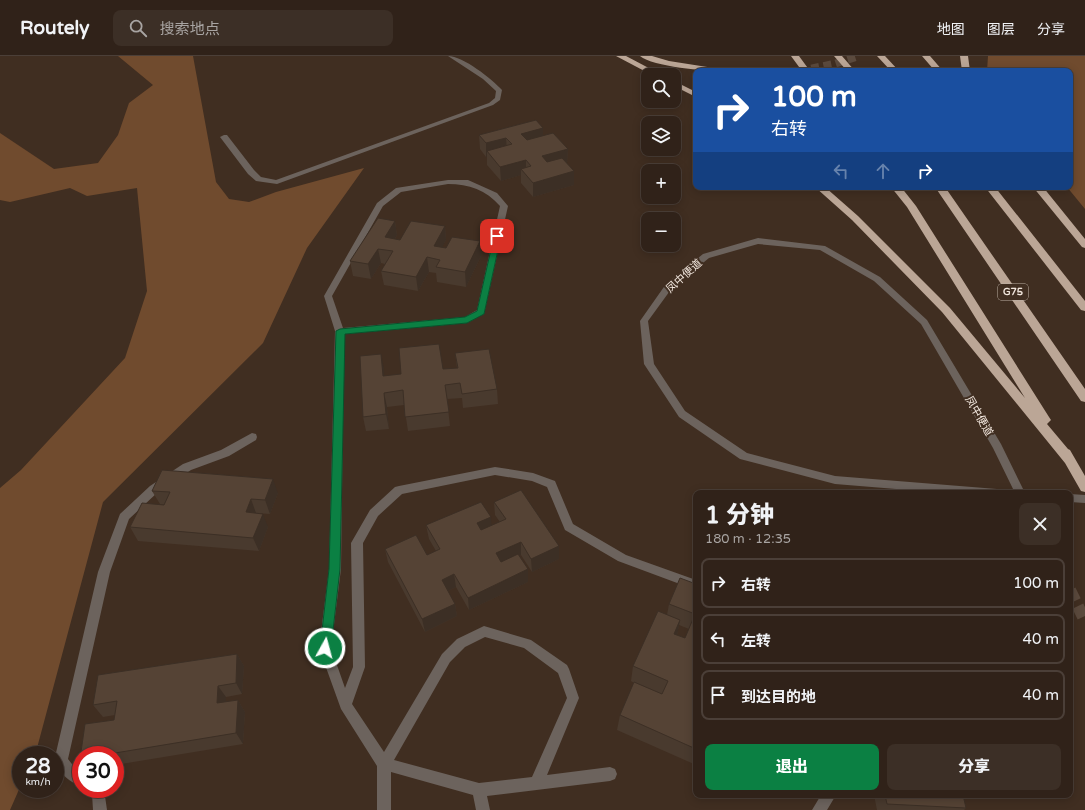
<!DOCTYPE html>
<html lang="zh">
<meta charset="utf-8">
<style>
:root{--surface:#302219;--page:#3c2f26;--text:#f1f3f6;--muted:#a8a4a2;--line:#4b3f38;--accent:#0b8043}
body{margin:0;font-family:"Varela Round","Noto Sans SC",sans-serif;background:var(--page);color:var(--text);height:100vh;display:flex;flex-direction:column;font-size:15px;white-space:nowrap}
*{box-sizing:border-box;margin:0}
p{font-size:13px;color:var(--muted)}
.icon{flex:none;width:22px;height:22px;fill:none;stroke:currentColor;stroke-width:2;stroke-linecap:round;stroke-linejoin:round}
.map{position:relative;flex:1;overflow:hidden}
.panel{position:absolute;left:693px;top:434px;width:380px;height:308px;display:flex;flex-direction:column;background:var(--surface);border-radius:8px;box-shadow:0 2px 10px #0003,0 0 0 1px var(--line)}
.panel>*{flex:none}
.top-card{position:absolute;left:693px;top:12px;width:380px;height:122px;border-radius:8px;box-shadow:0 2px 10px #0003,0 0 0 1px var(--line);background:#1a4fa0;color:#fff;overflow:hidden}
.controls{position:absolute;left:641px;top:12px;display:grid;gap:8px}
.controls a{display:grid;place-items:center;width:40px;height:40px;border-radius:8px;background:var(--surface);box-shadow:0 2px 10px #0003,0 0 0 1px var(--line);font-size:20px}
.speed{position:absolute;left:12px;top:690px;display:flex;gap:8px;font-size:20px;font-weight:700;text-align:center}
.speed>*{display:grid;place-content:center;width:52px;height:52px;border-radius:50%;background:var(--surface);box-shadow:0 2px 10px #0003,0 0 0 1px var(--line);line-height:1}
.speed small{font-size:10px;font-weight:400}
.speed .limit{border:6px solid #d22;background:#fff;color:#111}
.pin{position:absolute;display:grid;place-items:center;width:34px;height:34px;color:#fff;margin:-17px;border-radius:8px;box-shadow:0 2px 6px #0006}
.me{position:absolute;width:44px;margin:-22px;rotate:7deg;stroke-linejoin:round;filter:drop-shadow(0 0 3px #0008)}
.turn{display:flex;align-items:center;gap:14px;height:84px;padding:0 12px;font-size:18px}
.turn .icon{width:52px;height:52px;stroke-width:2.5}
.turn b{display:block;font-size:28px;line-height:34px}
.lanes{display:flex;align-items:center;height:38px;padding:0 12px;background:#0003;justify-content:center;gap:20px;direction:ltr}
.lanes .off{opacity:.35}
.round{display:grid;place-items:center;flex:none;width:42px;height:42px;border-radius:8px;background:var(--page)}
.summary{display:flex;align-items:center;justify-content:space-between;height:68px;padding:0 12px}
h1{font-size:24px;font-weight:800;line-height:30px}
.action{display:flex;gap:8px;margin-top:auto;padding:8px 12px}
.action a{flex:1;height:46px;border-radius:8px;background:var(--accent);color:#fff;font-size:16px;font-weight:800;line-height:46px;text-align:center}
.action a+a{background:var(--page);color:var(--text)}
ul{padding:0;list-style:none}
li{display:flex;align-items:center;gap:12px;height:50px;margin:0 8px 6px;padding:0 4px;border:2px solid var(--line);border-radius:8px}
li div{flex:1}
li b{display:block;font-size:15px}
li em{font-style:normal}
header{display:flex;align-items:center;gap:24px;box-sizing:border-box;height:56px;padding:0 20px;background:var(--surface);border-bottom:1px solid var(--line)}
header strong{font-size:19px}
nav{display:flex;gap:22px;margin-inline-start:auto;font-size:14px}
.search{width:280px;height:36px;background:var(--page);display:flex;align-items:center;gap:10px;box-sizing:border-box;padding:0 14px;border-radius:8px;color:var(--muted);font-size:15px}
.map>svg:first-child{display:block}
</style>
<header>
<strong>Routely</strong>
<div class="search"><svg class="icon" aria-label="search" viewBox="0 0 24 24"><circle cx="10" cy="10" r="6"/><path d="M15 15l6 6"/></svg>搜索地点</div>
<nav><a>地图</a><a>图层</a><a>分享</a></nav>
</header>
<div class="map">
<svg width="1085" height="754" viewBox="0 0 1085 754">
<rect width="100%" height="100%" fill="#402e21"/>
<!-- green -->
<path fill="#704b2e" d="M118,0h75l23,126 13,17 20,3 27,-10 88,-24 -57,80 -44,95 -160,159 -66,246 -3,7h-13v30l-11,25h-10v-322l21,-18 104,-112 22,-67 -10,-103 -50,8 -17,-8 -60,14 -10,-2v-67l54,36 44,-6 20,-28 11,-32 24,-18z
M988,0h97v153l-18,-22h3v-116h-83z"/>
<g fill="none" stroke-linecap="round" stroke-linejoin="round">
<!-- minor-tunnel -->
<path stroke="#5b4a3d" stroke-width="12" stroke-dasharray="12 6" stroke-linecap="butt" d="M1070,534l15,31"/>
<!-- highway-tunnel -->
<path stroke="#5b4a3d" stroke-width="8" stroke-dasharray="8 4.5" stroke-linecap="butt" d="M799,15l35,-7 25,-8"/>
<!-- minor -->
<path fill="#6c635d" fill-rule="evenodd" d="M448,0c15,0 44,23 54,34l-2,10 -7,5 -216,79 -21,-3 -8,-7 -28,-37 4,-2h3l27,35 7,7 15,3 213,-77 6,-5 1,-7 -13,-12z
M448,124h20l29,13 11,13 -24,108 -17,9 -123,11 -3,235 -10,79 14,40 8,-21 -2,-124 19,-33 25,-23 4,-1 96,-19 38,6 22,8 18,43 53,31 70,25v10l-78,-29 -53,-31 -18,-43 -15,-6 -37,-6 -93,19 -24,22 -15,27 2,124 -13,37 32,48 58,-98 15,-15 27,-13 47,14 36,25 2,4 10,29 -32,77 63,-8 5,2 2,5 -2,5 -5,2 -123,15 3,14h-14l-3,-15 -82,-23v38h-14v-44l-36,-57 -22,-61 10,-79 6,-238 -11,-35 53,-93 19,-15zM448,128c21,0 38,6 52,22l-23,104 -12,7 -122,11 -11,-32 51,-90 18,-14zM485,581l39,11 34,25 9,25 -35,79 -53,6 -85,-23 56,-98 15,-15z
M758,182l67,8 55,31 47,43 74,124 24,49h-10l-22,-45 -72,-124 -47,-43 -54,-31 -62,-6 -49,14 -37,30 -24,33 6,43 31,47 62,42 88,23 162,13 4,1 1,3h-57l-110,-9 -95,-25 -61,-42 -35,-53 -4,-43 26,-37 37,-30z
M252,377l4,1 1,3 -1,3 -27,16 -38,14 -33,22 -29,27 -19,53 -42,187 7,9 6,4v15c-11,-5 -26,-16 -26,-30l43,-185 22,-58 30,-28 33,-22 38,-14z
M1070,438l15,1v8l-15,-1z
M89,733h15l3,21h-14l-1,-16z
M821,739h15l-9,15h-15z"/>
<!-- highway -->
<path fill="#bba696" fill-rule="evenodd" d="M616,0h10l36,19h-10z
M640,0h12l17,5 51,8 4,2c-18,0 -71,-4 -84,-15z
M791,0h8l11,15h-8z
M834,0h8l13,15h-8z
M877,0h8l14,15h-8z
M922,0h8l13,15h-8z
M960,0h8l2,15h-8z
M674,25l22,11v5l-22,-11z
M815,131h10l33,29 92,92 75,90 -118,-191 -16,-20h10l15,19 133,211 2,3 -4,4 21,25 2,1 15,26v16l-4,-1 -16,-28 -123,-151 -90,-92z
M935,131h10l140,202v13l-4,-1z
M985,131h10l90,114v10l-4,-1z
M1033,131h10l42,52v9l-3,-1z"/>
</g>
<!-- wall -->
<path fill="#493a2e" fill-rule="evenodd" d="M479,79l64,1 25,13 -1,14h-1l8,22 -41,12 -12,-14v-8l-20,6 -14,-16v-8h-1l-6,-8z
M395,165l2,14 -2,4 5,1 45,-14 1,14 -4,7 39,9 -15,31 -29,-5 -1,-9 -7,-1 -11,19 -34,-6 -3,-14 4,-7 -4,-1 -10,16 -18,-3 -3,-15z
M455,297l42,36 1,15 -35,4 -1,-10 -15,1 3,27 -42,5 -4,-26 -17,2 2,22 -23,2 -3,-14 21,-49v8l73,-8z
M152,435l126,2 -8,21 -14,-1 12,14 -9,24 -121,-10 -8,-14 34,-22 -4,-1z
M494,446l65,57 -27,13 -11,-17 -2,1 9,26 -59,28 -13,-23 -8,4 7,13 2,12 -32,16 -37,-70 -3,-13 42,6 9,-4 -7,-12 -3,-14 65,1 9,-4 -5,-7z
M696,528v181l-79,-35 3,-15 14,-32 -3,-2 2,-15 34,-51 2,-11zM679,569l10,4 -4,9 -8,-3z
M237,598l7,12 -2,28 -16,3 -1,5 13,-2 7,12 -2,32 -128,21v-10h-34v5l-1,-1 5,-35 29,-4 1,-5 -12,2 -10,-12 5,-30z
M874,739h89l3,13 -2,2h-87z"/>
<!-- shaded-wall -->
<path fill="#3c2f25" d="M543,72v14l-21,6 -1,-14z
M506,82l1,13h-20v6h-1v-14z
M568,93l-1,14 -25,7v-14z
M526,104v14l-5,-5v6l-20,6 -1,-14z
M574,115v14l-41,12v-14z
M395,165l2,14 -9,16 -3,-14z
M445,170l1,14 -10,19 -2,-13z
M480,185l1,15 -15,31 -1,-15z
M378,193l3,14 -10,16 -3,-15z
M427,201l2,15 -11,19 -2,-14z
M381,298l3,14 1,23 -2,-15z
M384,337l3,14 2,22 -3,-15z
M273,423l5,14 -8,21 -5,-14z
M251,443l5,14 -10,-1z
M263,458l5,13 -9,24 -6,-13z
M491,461l1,13 -14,6 -1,-13z
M521,486v13l-24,11 -1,-13z
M559,490v13l-27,13 -1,-13z
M528,513v13l-59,28 -1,-12z
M454,518l2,13 -12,6 -2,-13z
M455,548l2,12 -32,16 -3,-13z
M680,564l-3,16 -3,-2z
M237,598l7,12 -2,28 -6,-11z
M218,630l8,11 -1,18 -8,-12z
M238,644l7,12 -2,32 -7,-11z"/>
<!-- building -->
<path fill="#554335" stroke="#3c2f25" d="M536,64l7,8 -22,6 6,6 26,-7 15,16 -26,7 5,6 15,-4 12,13 -41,12 -12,-14 10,-3 -5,-6 -26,7 -13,-16 25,-7 -6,-6 -20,5 -7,-8z
M378,162l17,3 -10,16 15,3 11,-19 34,5 -11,20 12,2 6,-11 28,4 -15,31 -29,-5 4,-7 -13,-3 -11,20 -35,-6 12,-20 -15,-2 -10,15 -18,-3z
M439,288l4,25 15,-1 -3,-15 34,-4 8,40 -35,5 -2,-11 -15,2 4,27 -44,5 -2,-27 -19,3 2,21 -23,3 -3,-61 21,-2 2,22 18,-2 -2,-26z
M162,414l111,9 -8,21 -14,-1 -5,13 17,2 -10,24 -123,-11 12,-24 22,2 6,-13 -18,-1z
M521,434l38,56 -28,13 -10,-17 -25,11 5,9 17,-8 10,15 -60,29 -14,-24 -12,6 13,24 -33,15 -37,-70 31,-14 11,20 13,-6 -14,-24 55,-23 10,15 -14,6 4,7 25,-11 -12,-17z
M680,522l16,6v165l-76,-34 14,-33 28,12 6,-13 -35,-15 25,-55 22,9 -6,14 11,4 10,-24 -26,-10z
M237,598l-1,29 -18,3 -1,17 21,-3 -2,33 -133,22h-22v4h-1l5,-35 29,-4 3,-19 -24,4 5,-30z
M885,739h78l3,13 -79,-4z"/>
<!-- route -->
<path fill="#0b8043" stroke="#07532c" d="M497,178l4,2 -17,78 -17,9 -122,11 -5,235 -9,79 -2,4 -4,1 -4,-1 -1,-4 9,-79 7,-238 4,-2 125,-12 12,-6 17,-75z"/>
<g text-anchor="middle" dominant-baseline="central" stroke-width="4" stroke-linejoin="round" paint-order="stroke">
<!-- shield labels -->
<rect fill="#402e21" stroke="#bdb0a5" stroke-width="1" x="998" y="228" width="30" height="16" rx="3"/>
<g font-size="10" font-weight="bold" fill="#f2e7de">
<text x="1013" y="236">G75</text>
</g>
<!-- street labels -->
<g font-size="11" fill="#f2e7de" stroke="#402e21">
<text transform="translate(684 220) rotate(-42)">凤中便道</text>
<text transform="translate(979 360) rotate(60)">凤中便道</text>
</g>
</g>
</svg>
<div class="controls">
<a><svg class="icon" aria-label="search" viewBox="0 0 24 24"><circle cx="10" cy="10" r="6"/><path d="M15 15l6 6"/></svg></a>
<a><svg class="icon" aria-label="layers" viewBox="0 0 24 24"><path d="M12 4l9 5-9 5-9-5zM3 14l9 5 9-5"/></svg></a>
<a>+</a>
<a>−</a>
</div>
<div class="speed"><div>28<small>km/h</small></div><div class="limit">30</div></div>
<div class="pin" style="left:497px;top:180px;background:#d93025"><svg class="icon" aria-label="arrive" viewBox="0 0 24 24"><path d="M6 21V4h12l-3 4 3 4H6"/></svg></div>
<svg class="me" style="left:325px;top:592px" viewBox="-20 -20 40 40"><circle r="17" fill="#0b8043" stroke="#fff" stroke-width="3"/><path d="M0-11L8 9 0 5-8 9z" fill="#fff"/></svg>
<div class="top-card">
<div class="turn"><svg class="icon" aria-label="right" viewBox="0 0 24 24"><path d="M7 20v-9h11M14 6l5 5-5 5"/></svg><div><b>100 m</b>右转</div></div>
<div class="lanes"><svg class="icon off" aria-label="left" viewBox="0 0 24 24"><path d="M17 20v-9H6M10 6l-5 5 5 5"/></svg><svg class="icon off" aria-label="ahead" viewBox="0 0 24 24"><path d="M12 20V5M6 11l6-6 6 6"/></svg><svg class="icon" aria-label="right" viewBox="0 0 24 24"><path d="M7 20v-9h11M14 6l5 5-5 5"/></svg></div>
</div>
<section class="panel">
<div class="summary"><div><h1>1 分钟</h1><p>180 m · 12:35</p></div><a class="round"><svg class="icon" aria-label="close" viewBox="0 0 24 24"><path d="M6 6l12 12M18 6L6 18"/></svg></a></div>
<ul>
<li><svg class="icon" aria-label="right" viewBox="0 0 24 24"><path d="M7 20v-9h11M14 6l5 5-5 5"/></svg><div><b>右转</b></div><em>100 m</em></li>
<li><svg class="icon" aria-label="left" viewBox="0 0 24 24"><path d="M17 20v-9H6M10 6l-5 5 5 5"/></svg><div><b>左转</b></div><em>40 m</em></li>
<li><svg class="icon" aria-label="arrive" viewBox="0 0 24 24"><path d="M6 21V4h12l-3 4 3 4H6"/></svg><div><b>到达目的地</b></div><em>40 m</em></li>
</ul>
<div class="action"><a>退出</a><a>分享</a></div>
</section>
</div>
